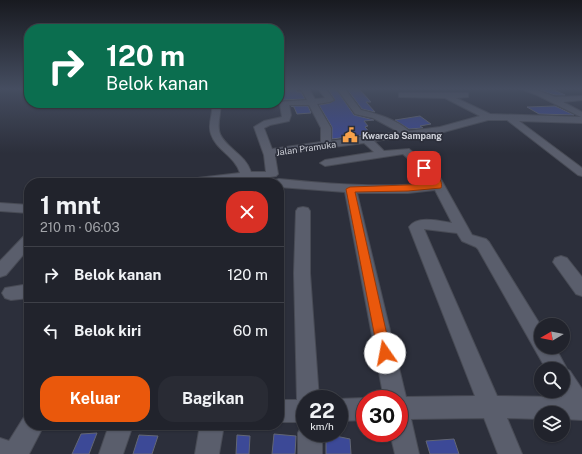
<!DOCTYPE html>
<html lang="id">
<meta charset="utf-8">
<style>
:root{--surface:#21232c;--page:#292b34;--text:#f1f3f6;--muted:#a2a4a9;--line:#3e4048;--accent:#ea580c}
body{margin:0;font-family:"Public Sans",sans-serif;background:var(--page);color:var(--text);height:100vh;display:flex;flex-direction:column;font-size:15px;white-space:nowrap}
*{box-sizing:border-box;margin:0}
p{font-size:13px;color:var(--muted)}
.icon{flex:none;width:22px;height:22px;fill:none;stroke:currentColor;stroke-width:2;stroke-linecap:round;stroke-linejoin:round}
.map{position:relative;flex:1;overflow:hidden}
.details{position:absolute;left:24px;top:178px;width:260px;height:252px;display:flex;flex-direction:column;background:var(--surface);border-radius:16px;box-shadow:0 1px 3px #0004,0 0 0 1px var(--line)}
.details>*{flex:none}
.guide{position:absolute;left:24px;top:24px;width:260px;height:84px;border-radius:16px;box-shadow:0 1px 3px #0004,0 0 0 1px var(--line);background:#0b6e4f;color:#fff;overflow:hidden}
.needle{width:26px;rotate:260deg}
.tools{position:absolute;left:534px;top:318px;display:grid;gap:8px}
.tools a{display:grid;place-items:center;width:36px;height:36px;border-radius:50%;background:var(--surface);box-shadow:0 1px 3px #0004,0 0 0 1px var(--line);font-size:20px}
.speed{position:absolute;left:296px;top:390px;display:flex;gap:8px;font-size:20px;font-weight:700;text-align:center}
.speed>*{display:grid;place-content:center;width:52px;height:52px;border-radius:50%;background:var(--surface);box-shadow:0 1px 3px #0004,0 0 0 1px var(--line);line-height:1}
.speed small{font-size:10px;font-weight:400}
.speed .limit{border:6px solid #d22;background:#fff;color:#111}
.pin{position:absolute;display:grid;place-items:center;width:34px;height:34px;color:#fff;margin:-17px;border-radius:8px;box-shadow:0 2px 6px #0006}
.me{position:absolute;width:44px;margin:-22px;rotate:348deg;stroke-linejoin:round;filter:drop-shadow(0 0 3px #0008)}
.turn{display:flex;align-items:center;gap:14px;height:84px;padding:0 16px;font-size:18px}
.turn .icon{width:52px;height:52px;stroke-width:2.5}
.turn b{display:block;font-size:28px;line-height:34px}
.round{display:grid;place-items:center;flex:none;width:42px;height:42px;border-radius:16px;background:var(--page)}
.summary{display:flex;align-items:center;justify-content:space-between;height:68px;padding:0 16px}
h1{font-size:24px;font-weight:700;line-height:30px}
.action{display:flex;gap:8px;margin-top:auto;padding:8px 16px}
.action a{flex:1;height:46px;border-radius:16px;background:var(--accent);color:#fff;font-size:16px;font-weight:700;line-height:46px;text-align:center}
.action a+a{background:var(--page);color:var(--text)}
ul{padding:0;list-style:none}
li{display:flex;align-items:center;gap:12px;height:56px;padding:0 16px;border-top:1px solid var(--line)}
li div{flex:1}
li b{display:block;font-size:15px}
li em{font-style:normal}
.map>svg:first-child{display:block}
</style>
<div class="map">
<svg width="582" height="454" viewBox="0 0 582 454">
<rect width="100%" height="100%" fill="#2c2f3b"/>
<!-- building -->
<path fill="#3c4997" stroke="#626674" d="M279,89h17l1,3h4l4,7 -24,1z
M328,89h8l18,26 20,5 -10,1 4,5 -3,1 6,7 -39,5v-12l-13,-22 11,-2 5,-3z
M347,89h12l12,13h-5l9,10 -13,-3z
M552,89l13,6h-10l-15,-5z
M291,106h17l3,7 -14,1 -3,-7z
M555,106l19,9 -35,-1 -12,-7z
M420,116l11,8 -11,2 3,2 -14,1 -14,-9z
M97,433l-8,21h-17l9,-20z
M274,434l22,2 -1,18h-23z
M326,434l24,5 1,15h-25z
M139,435l19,1 -6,18h-19z
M237,435l13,1 -1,18h-13z
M454,439l5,15h-29l-4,-13z"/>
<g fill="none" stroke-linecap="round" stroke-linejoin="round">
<!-- minor casing -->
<g stroke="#484b55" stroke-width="2">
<path id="minor" d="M301,89h8l6,10 10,-1 -7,-9h8l8,11 -4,2 -13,2 14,24v13l68,-9 -26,-14 -18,-4 -18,-25h8l16,21c16,4 35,9 48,21l31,-4 40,-11 -35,-18 -46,-1v-4h69v4l-12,1 34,16 91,3 -44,-22 -16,-6h13l21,8 27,-1v4l-19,2 19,10v11l-63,-2 63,47v8l-4,-1 -71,-55h-19l-48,13 -66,8 10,10 25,-2 29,25 34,61 14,4 3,3 52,84v21h14l12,22 3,2 12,18v31l-19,-1v-6h-22v6l-34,-1 15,36h-24l-14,-36 -73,1 8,35h-24l-5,-21h9v-34h-15l-39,-207 -66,-5v-4h-6l2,-3 4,-1c51,5 102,9 153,4l-3,-5 -26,-24 -78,12 -5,-3 5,-3 49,-8 -10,-9 -84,11 -5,2 3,18 -2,2 -17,3 -1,3 -6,1 -8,-3 -26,3h-35l2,-3 4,-1 51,-6c-5,-17 -24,-23 -29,-39 -4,-11 3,-20 1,-31h8c2,10 -4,20 0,31 7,15 25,20 31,38h15l-2,-17 -10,-28 10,-6 18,-4 -2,-13 1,-2 26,-2zM289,105h20l12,23v14l-49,7 -8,-21 6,-3 19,-4 2,-6zM435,190l17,33c-12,-2 -35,-8 -43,4l66,169 -69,1 -49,-204h51zM424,229l33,4 5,8 14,6 2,2 68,120h17v22h-4l3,6 -65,-1z
M0,203l29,2v8l-29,-2z
M303,207l5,1 2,3v62l9,126h-14v23h-26v-22h18l-3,-127 2,-62 2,-3z
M29,234v14l-23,27 -6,2v-16l24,-25z
M561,256l6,2 15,19v19l-6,-2 -23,-32 2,-4z
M29,284v14l-18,2 -6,-2 -3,-5 3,-5z
M365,398l3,1h-3v21l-26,1 -1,-22z
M29,415v10h15l-15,29h-29v-16l9,3 15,-24z
M305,423v10h17v21h-24v-21l4,-8z
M109,425h24l-10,29h-24z
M200,425h24l-5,29h-24z"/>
</g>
<!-- minor -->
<use href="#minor" fill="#5a5e6c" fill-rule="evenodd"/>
</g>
<!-- sky -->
<linearGradient id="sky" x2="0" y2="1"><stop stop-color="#181a20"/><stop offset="0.58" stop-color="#454d60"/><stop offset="1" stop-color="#454d60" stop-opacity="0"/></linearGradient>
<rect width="582" height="153" fill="url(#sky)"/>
<!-- route -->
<path fill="#ea580c" stroke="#983908" d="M424,165c8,3 20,14 17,23l-33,3 -53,1 36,161 -2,4 -4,2 -5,-2 -2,-4 -32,-164 4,-2 84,-3 -3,-7 -11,-9z"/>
<!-- icons -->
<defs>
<g id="civic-bare" transform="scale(1.2)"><path d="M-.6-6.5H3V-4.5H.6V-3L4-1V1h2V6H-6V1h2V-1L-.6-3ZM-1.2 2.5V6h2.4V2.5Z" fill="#f8a14a" stroke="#2c2f3b" stroke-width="2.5" paint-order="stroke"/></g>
</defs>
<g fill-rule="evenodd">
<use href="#civic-bare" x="350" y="135"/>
</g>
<g text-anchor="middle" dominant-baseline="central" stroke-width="3.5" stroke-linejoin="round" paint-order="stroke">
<!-- far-poi labels -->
<g font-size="9" font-weight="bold" fill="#cfd1d9" stroke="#2c2f3b" text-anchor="start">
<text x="362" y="135">Kwarcab Sampang</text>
</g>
<!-- far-street labels -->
<g font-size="9" fill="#cfd1d9" stroke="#2c2f3b">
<text transform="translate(306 148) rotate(-8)">Jalan Pramuka</text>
</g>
</g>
</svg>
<div class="tools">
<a><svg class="needle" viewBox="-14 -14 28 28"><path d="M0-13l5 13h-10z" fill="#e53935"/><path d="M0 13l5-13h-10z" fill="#a2a4a9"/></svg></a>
<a><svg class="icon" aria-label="search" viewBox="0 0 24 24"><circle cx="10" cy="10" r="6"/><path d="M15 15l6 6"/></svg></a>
<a><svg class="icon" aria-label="layers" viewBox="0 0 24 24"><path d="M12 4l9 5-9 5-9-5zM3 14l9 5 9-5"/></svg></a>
</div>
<div class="speed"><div>22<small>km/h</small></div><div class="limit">30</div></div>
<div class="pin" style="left:424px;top:168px;background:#d93025"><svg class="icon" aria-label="arrive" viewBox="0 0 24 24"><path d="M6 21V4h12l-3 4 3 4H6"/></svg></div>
<svg class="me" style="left:385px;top:353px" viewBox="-20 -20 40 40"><circle r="19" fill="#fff"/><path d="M0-13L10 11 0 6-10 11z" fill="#ea580c"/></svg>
<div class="guide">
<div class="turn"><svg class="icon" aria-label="right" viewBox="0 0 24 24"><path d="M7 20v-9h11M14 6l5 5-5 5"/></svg><div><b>120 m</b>Belok kanan</div></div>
</div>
<section class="details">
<div class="summary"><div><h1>1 mnt</h1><p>210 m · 06:03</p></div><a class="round" style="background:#d93025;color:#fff"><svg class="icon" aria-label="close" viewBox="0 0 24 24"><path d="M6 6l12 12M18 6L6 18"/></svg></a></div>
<ul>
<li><svg class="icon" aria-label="right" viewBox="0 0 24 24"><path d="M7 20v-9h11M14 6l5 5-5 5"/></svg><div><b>Belok kanan</b></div><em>120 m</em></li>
<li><svg class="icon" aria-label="left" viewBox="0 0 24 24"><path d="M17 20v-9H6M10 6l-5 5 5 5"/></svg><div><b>Belok kiri</b></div><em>60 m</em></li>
</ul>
<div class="action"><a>Keluar</a><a>Bagikan</a></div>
</section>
</div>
